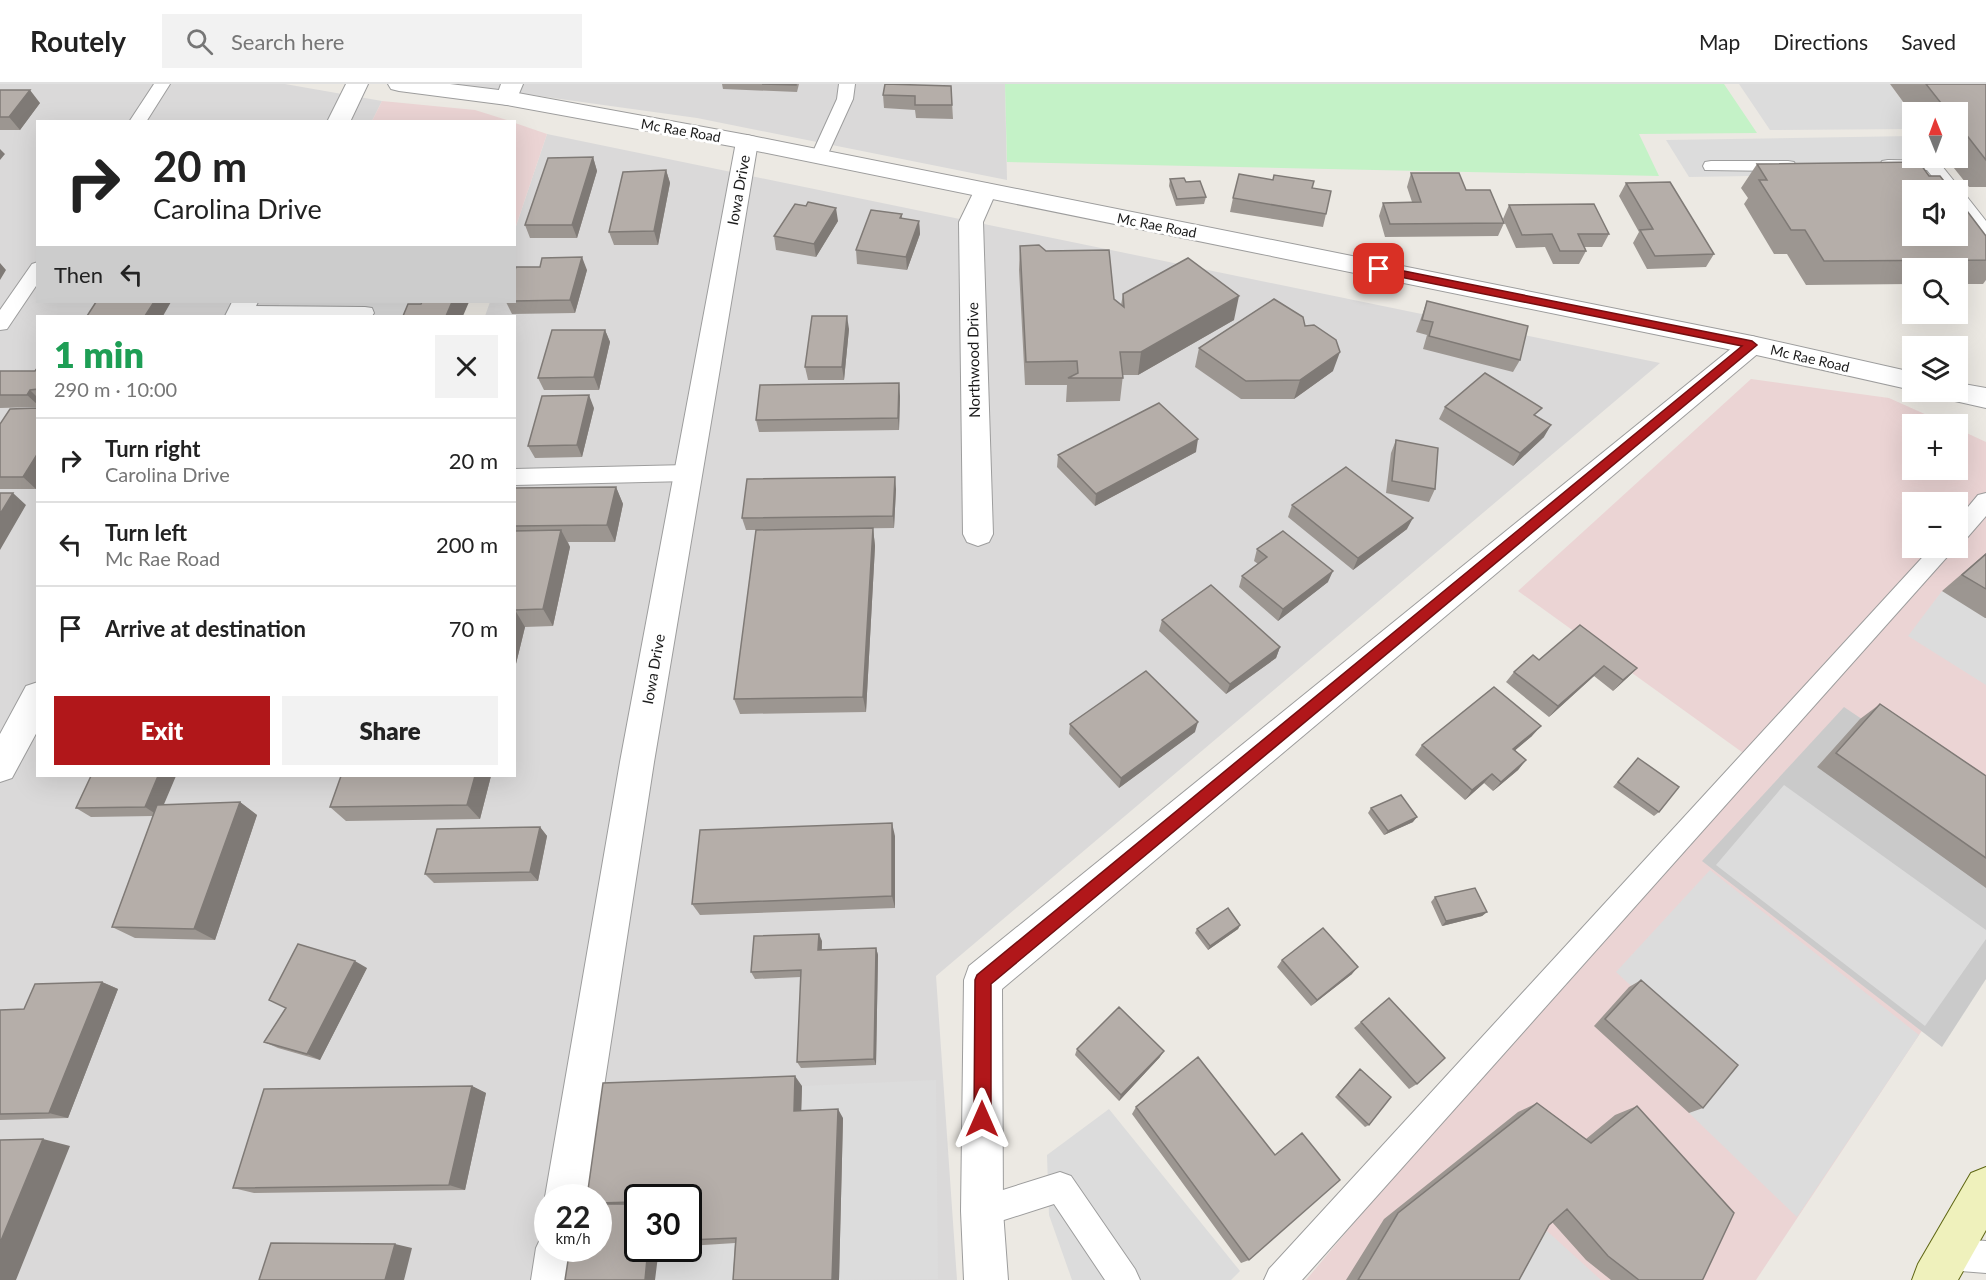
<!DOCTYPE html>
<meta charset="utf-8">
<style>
:root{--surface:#fff;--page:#f2f2f2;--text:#222;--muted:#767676;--line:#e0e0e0;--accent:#b1171a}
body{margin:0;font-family:Lato,sans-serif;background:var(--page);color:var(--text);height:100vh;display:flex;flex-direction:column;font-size:22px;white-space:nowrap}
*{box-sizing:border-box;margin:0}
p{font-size:20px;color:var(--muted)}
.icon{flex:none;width:33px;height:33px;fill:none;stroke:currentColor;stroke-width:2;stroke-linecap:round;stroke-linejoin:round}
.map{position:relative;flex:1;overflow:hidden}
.drawer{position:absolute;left:36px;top:231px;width:480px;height:462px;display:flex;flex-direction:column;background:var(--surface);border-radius:0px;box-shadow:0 6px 24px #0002}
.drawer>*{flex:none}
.hud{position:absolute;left:36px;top:36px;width:480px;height:183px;border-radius:0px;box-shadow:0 6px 24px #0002;background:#fff;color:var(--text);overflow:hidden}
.needle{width:39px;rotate:359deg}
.buttons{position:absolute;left:1902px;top:18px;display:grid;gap:12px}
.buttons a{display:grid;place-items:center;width:66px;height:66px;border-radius:0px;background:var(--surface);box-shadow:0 6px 24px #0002;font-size:30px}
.speed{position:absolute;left:534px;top:1100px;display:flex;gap:12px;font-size:30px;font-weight:700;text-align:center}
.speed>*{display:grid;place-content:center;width:78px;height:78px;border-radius:50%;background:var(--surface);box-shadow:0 6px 24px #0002;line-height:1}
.speed small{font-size:15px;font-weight:400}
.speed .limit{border:3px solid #111;border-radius:9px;background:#fff;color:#111}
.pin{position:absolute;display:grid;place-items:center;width:51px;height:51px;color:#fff;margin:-26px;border-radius:12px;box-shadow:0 3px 9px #0006}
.me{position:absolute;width:66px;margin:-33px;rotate:0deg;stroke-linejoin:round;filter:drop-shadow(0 0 4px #0008)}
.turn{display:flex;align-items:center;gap:21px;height:126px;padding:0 18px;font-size:27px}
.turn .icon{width:78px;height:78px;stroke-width:2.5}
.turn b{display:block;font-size:42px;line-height:51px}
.then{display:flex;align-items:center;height:57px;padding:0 18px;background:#0003;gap:12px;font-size:22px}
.round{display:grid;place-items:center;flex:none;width:63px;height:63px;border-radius:0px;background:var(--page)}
.head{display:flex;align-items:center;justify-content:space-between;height:102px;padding:0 18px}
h1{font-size:36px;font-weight:800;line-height:45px;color:#1e9e55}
.button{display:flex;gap:12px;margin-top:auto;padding:12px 18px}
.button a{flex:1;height:69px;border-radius:0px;background:var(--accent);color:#fff;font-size:24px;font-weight:800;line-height:69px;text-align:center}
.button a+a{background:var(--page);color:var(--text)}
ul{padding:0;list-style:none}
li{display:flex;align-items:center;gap:18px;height:84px;padding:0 18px;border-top:2px solid var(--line)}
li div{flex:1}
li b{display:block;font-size:22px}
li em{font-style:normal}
header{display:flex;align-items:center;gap:36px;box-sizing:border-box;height:84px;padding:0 30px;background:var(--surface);border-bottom:2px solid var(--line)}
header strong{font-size:28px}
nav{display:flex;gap:33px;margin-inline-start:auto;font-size:21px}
.search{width:420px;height:54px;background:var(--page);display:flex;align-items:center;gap:15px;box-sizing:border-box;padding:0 21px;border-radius:0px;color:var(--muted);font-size:22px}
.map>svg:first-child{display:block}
</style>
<header>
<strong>Routely</strong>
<div class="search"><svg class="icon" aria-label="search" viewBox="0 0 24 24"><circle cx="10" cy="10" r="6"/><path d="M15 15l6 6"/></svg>Search here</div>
<nav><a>Map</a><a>Directions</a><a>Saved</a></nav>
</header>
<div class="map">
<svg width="1986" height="1196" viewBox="0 0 1986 1196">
<rect width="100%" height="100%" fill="#ece9e3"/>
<!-- residential -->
<path fill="#dad9d9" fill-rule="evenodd" d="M0,0h285l97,17 -10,20 -334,1v180h243l-8,14h-235v460h476v-460h-29l5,-14h24l1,-73 32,-95 1113,229 -724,613 21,304h-957zM548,1113h50v51h-50zM638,1113h50v51h-50z
M453,0h552l2,96 -310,-62z"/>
<!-- commercial -->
<path fill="#ebd4d4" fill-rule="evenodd" d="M382,17l93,9 35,11h-138z
M515,39l32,11 -32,95 -1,-106z
M1751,295l138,19 58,26h-35v46h46v-41l28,13v497l-61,87 -169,254h-450l440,-525 -228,-164zM1912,418h46v46h-46z"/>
<!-- religious -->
<path fill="#cacaca" d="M1844,623l142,96v176l-44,68 -240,-186z"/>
<!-- park -->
<path fill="#c4f2c7" d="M1005,0h719l33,49 -118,1 20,42 -652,-14z"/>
<!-- parking -->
<path fill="#dcdcdc" d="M1739,0h151l22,30v15l-142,1z
M1912,52v22h21l-13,15 -231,4 -23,-37z
M281,218h144l-1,14h-151z
M1942,507l44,23v71l-78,-49z
M1784,701l202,145v9l-61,87 -209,-161z
M1710,786l209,165 -122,182 -108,-104 35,-42 -108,-99z
M936,996l2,199 -99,1 -38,-160 1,-34z
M1109,1025l131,162 -9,9h-159l-23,-65 -2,-60z
M1547,1147l54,49h-100z
M745,1159l-2,37h-88l4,-32z"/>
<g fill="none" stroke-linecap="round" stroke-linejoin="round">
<!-- service casing -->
<g stroke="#9d9d9d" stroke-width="2">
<path id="service" d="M154,0h16l-24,38h-17z
M839,0h16l-2,15 -26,57 -2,4h-12l-2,-4 26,-57z
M1888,76l50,1 20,25 1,6 5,1 22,28v18l-6,-2 -22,-29v-18h-15l-16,-20 -45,-1 -2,-4 2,-4z
M1711,77h77l6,1 2,4 -2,4 -6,1 -83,-1 -2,-4 2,-4z
M38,178v21l-31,46 -7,1v-20l32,-46z
M240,222l125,1 7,1 2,5 -2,3h-139l-2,-4 2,-4z
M688,381l7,2 4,6 -4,6 -7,2 -174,4v-16z
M1986,409v23l-20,23 -8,2v-22l20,-24z
M1931,464h24l-653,732h-38l5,-11z
M1060,1088l11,4 64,93 5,11h-35l-51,-76 -72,23 -11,-5 -5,-11 5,-11z
M1948,1154l38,3v32l-38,-3 -11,-5 -5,-11 5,-11z"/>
</g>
<!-- minor casing -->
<g stroke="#9d9d9d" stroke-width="2">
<path id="minor" d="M346,0h22l-18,38h-23z
M501,0h22l-8,19 -8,2 -8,-2 -3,-5z
M747,51l8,2 3,5 -104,620 -67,435h-39v7l-3,-7 75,-435 116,-620 3,-5z
M985,99l8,2 4,5 -14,32 10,312 -4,8 -11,4 -11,-4 -4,-8 -4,-312 18,-37z
M232,218h26l-7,14h-26z
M1752,252l9,3 4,6 -4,6 -759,638 1,222 5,69h-44l-3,-69 3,-231 5,-14 774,-627z
M38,598v48l-26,48 -12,4v-48l26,-48z
M548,1147v17h32l-5,32h-44l5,-32 7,-15z"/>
</g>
<!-- tertiary casing -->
<g stroke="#9d9d9d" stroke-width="2">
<path id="tertiary" d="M388,0h62l57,7 240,44 1005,201 160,36v18l-160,-36 -1005,-205 -240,-44 -108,-14 -8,-2z
M1958,299l28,5v20l-40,-9 -3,-7h15z"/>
</g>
<!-- secondary casing -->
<g stroke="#5d6511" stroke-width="2">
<path id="secondary" d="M1986,1083v63l-28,50h-46l6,-16 53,-91z"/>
</g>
<!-- service -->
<use href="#service" fill="#fff" fill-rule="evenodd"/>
<!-- minor -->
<use href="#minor" fill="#fff" fill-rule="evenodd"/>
<!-- tertiary -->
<use href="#tertiary" fill="#fff" fill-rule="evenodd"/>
<!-- secondary -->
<use href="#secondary" fill="#eff1bc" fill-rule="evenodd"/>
</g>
<!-- wall -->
<path fill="#9c9691" d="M722,0h77l-2,8 -74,-3z
M1890,0h96v103h-17l-23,-29h12v-46h-46v2z
M951,2l2,33 -37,-1 -1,-8 -31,-2 -1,-13z
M0,6l40,13 -20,27h-20z
M593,73l4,14 -20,67h-47l-5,-13z
M1757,80l172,12 57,60v44l-3,4h-25v-16h-46v16l-106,1 -19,-31h-13l-30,-50 4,-6 -7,-10z
M666,86l4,13 -12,62h-44l-5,-13z
M1411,89l93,50 -6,13 -113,1 -6,-21 4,-13 29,-1 -5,-15z
M1170,95l16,3 20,15 -2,7 -28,2 -7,-20z
M1626,99l88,71 -8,13 -59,2 -14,-26 6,-11 -20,-36z
M1312,104l14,26 -3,13 -93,-15 3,-14z
M1509,121l100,29 -7,13h-17l1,4 -7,13h-26l-8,-17 -29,1 -13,-29z
M902,130v5l17,2 1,13 -13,36 -50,-6 -1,-14z
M838,137l-22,36 -40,-7 -2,-14z
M1020,162l94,53 7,6 2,-11 111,26 -96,55h-15l-3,26 -54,1 1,-17h-42l-6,-115z
M540,183l47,3 -12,43 -63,1 -6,-12h8v-29z
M1427,217l93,59 -7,12 -90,-23 4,-14 -11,-3z
M1305,242l28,45 -39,28h-53l-46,-32 4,-19z
M849,245l-5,51h-36l-3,-13z
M605,246l5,12 -11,48h-55l-6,-12z
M38,283v40l-38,1v-37h35z
M900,312l-1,34 -140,2 -3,-12z
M1445,323l92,10 7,20 -31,29 -74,-47z
M38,324v79l-2,2h-36v-65z
M594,324l-12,49 -47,1 -7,-12z
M1396,356l39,49 -6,13 -43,-9 5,-40z
M1196,368l-101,54 -38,-39 1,-12z
M616,403l7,17 -8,38h-47l2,5 -17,79 -28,1 -11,45v-184z
M896,405l-2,39 -148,2 -4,-12z
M1292,421l115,24 -54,41 -65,-53z
M873,444l2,18 -9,166 -126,2 -6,-15z
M1257,465l71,33 -50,39 -39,-34 3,-11 16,-12 -4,-3z
M1986,469v65h-1l-43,-27z
M1162,536l118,27 -4,11 -50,36 -67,-63z
M1539,576l98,8 -10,10 -14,13 -19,-15 -45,41 -43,-35 8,-10z
M1880,620l106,72v112l-169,-121 43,-48z
M1070,640l125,8 -76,56 -50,-54z
M1532,652l-17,14 11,10 -8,10 -25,21 -9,-8 -19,17 -50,-45 7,-10z
M1638,674l21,54 -5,4 -41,-29z
M491,692l-11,43 -134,2 -16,-14z
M240,718l17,13 -42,125 -80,-2 -23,-11 41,-111 -62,1 -15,-9z
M1371,724l42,14 -29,13 -16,-22z
M540,743l7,9 -9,45 -104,2 -9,-9z
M895,752v72l-195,7 -8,-11z
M1435,813l52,15 -5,4 -40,10 -11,-24z
M1240,841l-2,4 -30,21 -13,-17 2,-4z
M822,857v9l54,-2 2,7 -2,110 -75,3 -4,-6 4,-85 -46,2 -4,-7z
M1282,876l70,14 -41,32 -34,-39z
M367,884l-47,92 -42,-12 -14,-6 22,-34z
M1641,896l62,128 -14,5 -95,-87 35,-39z
M102,898l16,7 -50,129 -68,2v-110l24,-1z
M1361,938l56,62 -8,5 -55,-61z
M1077,965l83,8 -41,44 -44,-46z
M1360,985l9,56 -4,2 -30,-30z
M472,1002l14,7 -21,97 -211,3 -21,-5z
M802,1002l-1,25 42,7 -4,162h-106l2,-37 -47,3v-49h-50v51h-40v-51z
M1537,1019l49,36 29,-24 22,-9 65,174h-91l-25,-20 -34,-38 -3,3 -30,55h-173l38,-61 134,-107z
M1136,1023l139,48 -26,105 -8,3 -109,-149z"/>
<!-- shaded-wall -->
<path fill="#7f7a76" d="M30,6l10,13 -20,27 -11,-13z
M0,65l5,5 -5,6z
M593,73l4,14 -20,67 -5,-13z
M666,86l4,13 -12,62 -4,-14z
M836,124l2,13 -22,36 -2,-13z
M919,137l1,13 -13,36 -1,-13z
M582,173l5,13 -12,43 -5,-13z
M0,179l6,7 -6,10z
M1239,212l-5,24 -96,55 3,-23z
M154,218h17l-8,14h-18z
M452,218h17l-6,14h-17z
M847,232l2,13 -5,51 -2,-13z
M605,246l5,12 -11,48 -5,-13z
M1340,268l-7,19 -39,28 6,-19z
M899,299l1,13 -1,34 -1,-12z
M30,306l8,8v7l-11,-10z
M589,311l5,13 -12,49 -5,-12z
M1551,341l-7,12 -31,29 7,-13z
M1198,355l-2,13 -101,54 1,-12z
M38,369v34l-2,2 -13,-12z
M895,393l1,12 -2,39 -1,-12z
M616,403l7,17 -8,38 -8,-17z
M13,409l13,12 -26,45v-36z
M1413,434l-6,11 -54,41 5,-12z
M873,444l2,18 -9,166 -3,-15z
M561,446l9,17 -17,79 -10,-17z
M1333,487l-5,11 -50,39 5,-12z
M515,526l10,17 -11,45v-60z
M1280,563l-4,11 -50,36 4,-10z
M1604,582l-10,10 -45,41 9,-11z
M1637,584l-10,10 -14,13 10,-11z
M1198,638l-3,10 -76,56 2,-10z
M1541,642l-9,10 -27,23 8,-10z
M1526,676l-8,10 -25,21 8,-9z
M1492,690l-8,9 -19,17 7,-10z
M158,692h18l-17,40 -14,-9z
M475,692h16l-11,43 -13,-14z
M240,718l17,13 -42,125 -21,-11z
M1417,733l-4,5 -29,13 4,-4z
M892,739l3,13v72l-3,-12z
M540,743l7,9 -9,45 -8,-9z
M1487,828l-5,4 -40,10 4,-5z
M1240,841l-2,4 -30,21 2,-4z
M819,850l3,7 -1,17 -3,-8z
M876,864l2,7 -2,110 -2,-6z
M355,877l12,7 -47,92 -13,-6z
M1358,883l-6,7 -41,32 6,-6z
M102,898l16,7 -50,129 -19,-5z
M1164,967l-4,6 -41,44 2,-6z
M795,992l7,10 -1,34 -7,-9z
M472,1002l14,7 -21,97 -16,-5z
M838,1025l5,9 -4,162h-7z
M43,1055l27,7 -54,134h-16v-37z
M395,1160l17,4 -8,32h-19z
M648,1164h11l-4,32h-10z"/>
<!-- building -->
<path fill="#b5aea9" stroke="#7f7a76" stroke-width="1.5" d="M762,0h34v1z
M885,0l66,2 1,19h-37v-9l-32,-1z
M1926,0h60v76l-28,-36v-12h-10z
M0,6h30l-21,27h-9z
M593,73l-21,68h-47l23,-67z
M1919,78l10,14h11l11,14h-39v46h46v-37l28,37v24l-162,1 -19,-31h-14l-32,-50h8l-10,-16z
M666,86l-12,61 -45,1 14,-60z
M1411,89h48l7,17h24l14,33 -114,1 -7,-21 38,-1z
M1239,90l34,6 1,-5 40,6 -2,7 19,3 -5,23 -93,-16z
M1184,94l2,4 14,-1 6,16 -29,2 -7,-20z
M1670,98l44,72 -59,2 -15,-26 13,-1 -27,-46z
M808,118l28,6 -22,36 -40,-8 21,-32 11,2z
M1594,120l15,30h-31l8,17h-26l-8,-17 -30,1 -13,-30z
M871,126l31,4 -2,4 19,3 -13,36 -50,-7z
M1039,161l7,6 63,-1 5,49 10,8 -1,-13 65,-36 51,38 -98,56h-21l3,26h-55l10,-5 -1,-12 -51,1 -6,-116z
M582,173l-12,43 -56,1v-28l2,-6h24l2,-9z
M1274,215l29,18 2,9 9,-1 22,15 4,12 -40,28 -54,1 -47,-33z
M1427,217l101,25 -8,34 -91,-24 4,-14 -11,-2z
M96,218h58l-9,14h-58z
M422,218h30l-6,14h-43l5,-12h13z
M812,232h35l-5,51h-37z
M552,246h53l-11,47 -56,1z
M38,283v22l-8,1 -3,5h-27v-24h35z
M1485,289l57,35 -8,7 17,10 -31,28 -75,-46z
M899,299l-1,35 -142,2 4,-35z
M589,311l-12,50 -49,1 14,-50z
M1159,319l39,36 -102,55 -38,-39z
M38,324v45l-15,24h-23v-53l10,-15z
M1396,356l42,8 -3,41 -43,-8z
M1346,383l67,51 -55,40 -66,-53z
M895,393l-2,39 -151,2 5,-39z
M616,403l-9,38 -93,1v-38z
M0,409h13l-13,21z
M873,444l-10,169 -129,2 22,-169z
M561,446l-18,79 -28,1 -1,2v-81z
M1283,447l50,40 -50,38 -41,-33 25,-19 -10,-8z
M1986,470v35l-24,-14z
M1211,501l69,62 -50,37 -68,-64z
M1580,541l57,43 -14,12 -19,-14 -46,40 -44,-34 19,-17 6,5z
M1146,587l52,51 -77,56 -51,-54z
M1494,603l47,39 -28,23 13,11 -25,22 -9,-8 -20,16 -50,-45z
M1880,620l106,72v82l-150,-105z
M1638,674l41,29 -20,25 -41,-30z
M91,692h67l-13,31 -69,1z
M341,692h134l-8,29 -137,2z
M1401,711l16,22 -29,14 -17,-23z
M240,718l-46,127 -82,-2 45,-122z
M892,739v73l-200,8 8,-74z
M540,743l-10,45 -105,2 12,-45z
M1475,804l12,24 -41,9 -11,-24z
M1228,824l12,17 -30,21 -13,-17z
M1323,844l35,39 -41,33 -35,-40z
M819,850l-1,16 58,-2 -2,111 -77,3 4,-92 -50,2 3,-36z
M298,860l57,17 -48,93 -43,-12 22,-34 -17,-8z
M1641,896l97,85 -35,43 -98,-89z
M102,898l-53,131 -49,1v-104l24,-1 11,-25z
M1389,914l56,60 -28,26 -56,-62z
M1119,923l45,44 -43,44 -44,-46z
M1198,973l77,98 27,-22 38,47 -91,80 -113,-153z
M1360,985l31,28 -22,28 -31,-30z
M795,992l-1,35 44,-2 -6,171h-99l3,-42 -48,2v-43h-50v46h-10l5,-41 -35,1v-6h-11l16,-114z
M472,1002l-23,99 -216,3 31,-99z
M1537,1019l54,40 46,-37 97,107 -31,66 -1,1h-63l-31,-24 -41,-47 -18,16 -30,55h-161l40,-67z
M43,1055l-43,104v-103z
M598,1120h35l-5,39 10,1v4h10l-3,32h-80l5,-32h28z
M271,1159l124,1 -10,36h-126z"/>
<!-- route -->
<path fill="#b1171a" stroke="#730f11" stroke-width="1.5" d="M1379,182l373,75 5,4 -766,639v135l-3,6 -6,2 -6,-2 -2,-6 1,-139 2,-5 765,-629 -367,-74v-5z"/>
<g text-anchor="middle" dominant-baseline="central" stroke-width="6" stroke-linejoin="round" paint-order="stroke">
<!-- far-street labels -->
<g font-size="14" fill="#1c1c1c" stroke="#fff">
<text transform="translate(681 46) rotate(10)">Mc Rae Road</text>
<text transform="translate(1157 141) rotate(11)">Mc Rae Road</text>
<text transform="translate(1810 274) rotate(13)">Mc Rae Road</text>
</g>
<!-- street labels -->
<g font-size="15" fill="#1c1c1c" stroke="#fff">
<text transform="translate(738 106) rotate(-80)">Iowa Drive</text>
<text transform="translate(973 276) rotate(-91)">Northwood Drive</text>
<text transform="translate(653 585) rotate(-80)">Iowa Drive</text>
</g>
</g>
</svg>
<div class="buttons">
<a><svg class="needle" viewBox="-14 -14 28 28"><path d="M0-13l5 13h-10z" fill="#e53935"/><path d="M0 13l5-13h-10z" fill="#767676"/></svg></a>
<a><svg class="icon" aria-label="sound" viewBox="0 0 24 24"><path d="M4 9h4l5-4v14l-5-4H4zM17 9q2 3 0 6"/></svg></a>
<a><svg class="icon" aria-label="search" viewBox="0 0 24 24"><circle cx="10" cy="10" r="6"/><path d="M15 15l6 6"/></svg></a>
<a><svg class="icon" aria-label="layers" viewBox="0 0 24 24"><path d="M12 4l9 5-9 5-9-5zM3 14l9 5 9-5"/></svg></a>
<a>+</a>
<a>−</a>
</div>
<div class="speed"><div>22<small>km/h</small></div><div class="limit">30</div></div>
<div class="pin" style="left:1379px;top:185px;background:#d93025"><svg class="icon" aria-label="arrive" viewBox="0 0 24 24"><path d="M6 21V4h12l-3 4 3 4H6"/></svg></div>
<svg class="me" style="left:982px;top:1035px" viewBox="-20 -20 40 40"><path d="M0-17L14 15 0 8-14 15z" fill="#b1171a" stroke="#fff" stroke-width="4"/></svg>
<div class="hud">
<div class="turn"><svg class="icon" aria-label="right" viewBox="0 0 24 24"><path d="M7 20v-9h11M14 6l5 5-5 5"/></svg><div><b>20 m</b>Carolina Drive</div></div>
<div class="then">Then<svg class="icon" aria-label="left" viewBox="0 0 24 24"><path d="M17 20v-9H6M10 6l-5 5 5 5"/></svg></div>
</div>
<section class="drawer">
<div class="head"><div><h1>1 min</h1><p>290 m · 10:00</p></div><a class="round"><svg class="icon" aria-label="close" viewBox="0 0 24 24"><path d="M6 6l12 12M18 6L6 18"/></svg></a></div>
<ul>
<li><svg class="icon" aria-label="right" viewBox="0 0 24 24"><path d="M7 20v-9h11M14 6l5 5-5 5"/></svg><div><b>Turn right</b><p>Carolina Drive</p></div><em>20 m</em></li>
<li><svg class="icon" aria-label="left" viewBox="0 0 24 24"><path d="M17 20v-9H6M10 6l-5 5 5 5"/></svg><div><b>Turn left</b><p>Mc Rae Road</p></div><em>200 m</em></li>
<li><svg class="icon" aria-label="arrive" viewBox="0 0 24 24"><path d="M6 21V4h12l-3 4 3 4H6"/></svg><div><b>Arrive at destination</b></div><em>70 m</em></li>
</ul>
<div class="button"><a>Exit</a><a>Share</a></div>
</section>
</div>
